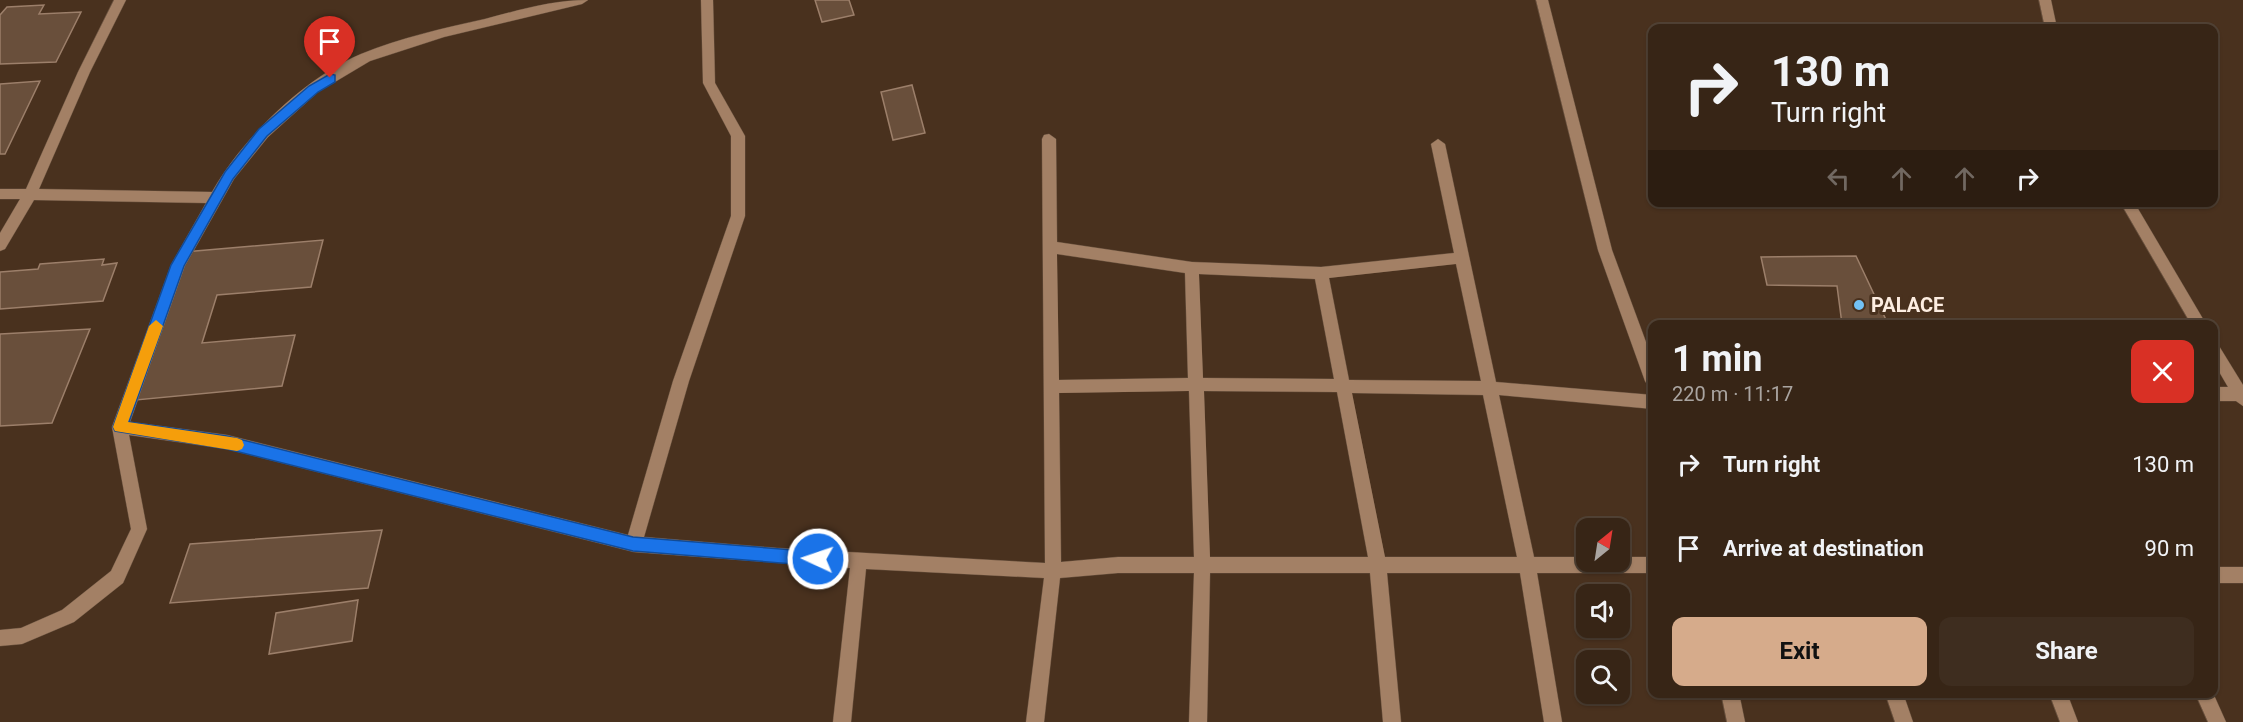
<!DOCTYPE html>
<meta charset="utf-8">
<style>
:root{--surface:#372516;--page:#3e2d1f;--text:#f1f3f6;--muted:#aaa5a1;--line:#514235;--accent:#d6ab8b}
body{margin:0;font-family:Roboto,sans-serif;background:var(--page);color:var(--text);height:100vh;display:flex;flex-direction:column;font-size:22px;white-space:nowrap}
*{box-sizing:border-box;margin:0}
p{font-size:20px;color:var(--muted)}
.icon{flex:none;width:33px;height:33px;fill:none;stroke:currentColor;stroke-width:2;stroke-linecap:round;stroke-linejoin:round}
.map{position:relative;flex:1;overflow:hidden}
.sheet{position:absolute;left:1648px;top:320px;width:570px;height:378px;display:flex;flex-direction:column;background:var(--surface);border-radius:12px;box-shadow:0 2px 4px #0004,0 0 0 2px var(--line)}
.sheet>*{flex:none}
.guide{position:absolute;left:1648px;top:24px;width:570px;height:183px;border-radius:12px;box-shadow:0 2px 4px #0004,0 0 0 2px var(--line);background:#372516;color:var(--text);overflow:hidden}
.needle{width:39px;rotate:30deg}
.fabs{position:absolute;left:1576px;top:518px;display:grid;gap:12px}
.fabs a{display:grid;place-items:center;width:54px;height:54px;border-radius:12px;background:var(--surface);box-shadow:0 2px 4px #0004,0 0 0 2px var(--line);font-size:30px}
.pin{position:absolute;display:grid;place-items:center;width:51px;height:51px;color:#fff;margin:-62px -26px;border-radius:50% 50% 50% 0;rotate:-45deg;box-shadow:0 0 6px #0007}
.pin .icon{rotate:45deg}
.me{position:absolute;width:66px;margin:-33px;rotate:273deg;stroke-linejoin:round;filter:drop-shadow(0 0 4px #0008)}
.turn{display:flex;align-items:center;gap:21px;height:126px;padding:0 24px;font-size:27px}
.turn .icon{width:78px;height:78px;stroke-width:2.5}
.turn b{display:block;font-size:42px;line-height:51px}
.lanes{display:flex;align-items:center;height:57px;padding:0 24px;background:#0003;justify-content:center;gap:30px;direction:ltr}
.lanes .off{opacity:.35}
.round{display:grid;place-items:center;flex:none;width:63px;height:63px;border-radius:12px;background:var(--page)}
.head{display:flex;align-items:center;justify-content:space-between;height:102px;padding:0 24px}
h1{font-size:36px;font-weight:700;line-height:45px}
.button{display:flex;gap:12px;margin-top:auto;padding:12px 24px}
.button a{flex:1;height:69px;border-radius:12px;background:var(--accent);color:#111;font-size:24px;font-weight:700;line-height:69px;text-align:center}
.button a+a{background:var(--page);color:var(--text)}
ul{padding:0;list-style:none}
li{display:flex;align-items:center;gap:18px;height:84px;padding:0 24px}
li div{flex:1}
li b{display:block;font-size:22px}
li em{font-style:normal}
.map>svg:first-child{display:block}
</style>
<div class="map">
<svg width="2243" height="722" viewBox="0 0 2243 722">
<rect width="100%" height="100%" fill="#49311e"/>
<!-- building -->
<path fill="#694f3b" stroke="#9c7f6a" stroke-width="1.5" d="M815,0h34l5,15 -32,7z
M44,5l-5,9 42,-2 -25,50 -56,2v-49l7,-8z
M40,81l-35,73h-5v-70z
M912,85l13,48 -32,7 -12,-48z
M323,240l-12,47 -94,8 -15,48 93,-8 -13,51 -146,14 48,-148z
M1856,256l32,68h-46l-5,-38 -70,-1 -6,-28z
M104,259l-2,6 15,-2 -14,38 -103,8v-37l38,-3 2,-5z
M90,329l-38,94 -52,3v-92z
M382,530l-14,58 -198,15 20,-59z
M358,600l-6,41 -83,13 7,-41z"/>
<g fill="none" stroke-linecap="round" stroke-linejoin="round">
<!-- minor casing -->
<g stroke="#664f3d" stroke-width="1">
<path id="minor" d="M114,0h12l-36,72 -51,117 173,3c30,-53 92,-114 149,-138 39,-16 83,-26 124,-35 34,-9 68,-19 103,-19l-6,4 -138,33 -74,24 -52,31 -50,45 -34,42 -49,87 -55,156 97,13 401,100 45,-154 58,-165v-80l-28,-53 -2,-83h12l2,83 30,53v80l-56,165 -45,156 133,11 268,15 -3,-424 2,-4 5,-1 7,5 1,103 135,20 129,5 133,-14 -23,-109 7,-5 7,5 51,238 157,13v14l-154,-14 35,162h53v4h33v-4h33v16h-116l25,149h-18l-24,-149h-133l14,149h-18l-13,-149h-160l-3,149h-18l5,-149h-76l-58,5 -16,144h-18l18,-144 -178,-9 -15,153h-18l17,-154 -216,-16 -407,-103 -98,-14 18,94 -24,54 -49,39 -52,22 -22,2v-16l21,-2 41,-18 49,-39 20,-42 -19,-102 59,-162 35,-62 -172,-3 -29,49 -5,2v-18l20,-34h-20v-10h26l52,-117zM1057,254l128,19 3,105 -129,2zM1456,264l25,117 -132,-1 -20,-102zM1199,274l116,5 19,100 -131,-1zM1189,391l5,166h-76l-57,5 -2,-169zM1204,391l133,1 31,165h-158zM1352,393l131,2 34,162h-132z
M1536,0h12l64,250 41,111v27l-5,-2 -3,-5 -47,-131z
M2039,0h12l6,28h-12z
M2120,202h14l72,122h-15z
M2214,344l5,2 24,39v21l-7,-5h-22v-14h14l-14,-24z
M2214,567h29v16h-29z
M1721,693h18l6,29h-18z
M1885,693h18l10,29h-18z
M2049,693h18l11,29h-18z
M2195,693h18l13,29h-18z"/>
</g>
<!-- minor -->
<use href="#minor" fill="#a38065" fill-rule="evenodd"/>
</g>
<!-- route -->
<path fill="#1a73e8" stroke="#114b97" stroke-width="1.5" d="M330,74l5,1v7l-17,10 -51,44 -34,43 -49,87 -55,156 98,14 406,101 185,15 6,2 2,5 -2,5 -6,2 -185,-15 -406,-102 -112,-18 -2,-4 58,-162 54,-93 34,-43 50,-43z"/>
<!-- slow -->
<path fill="#f59e0b" d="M156,320l7,6 -35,96 109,16 5,2 2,5 -2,4 -5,2 -122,-20 -2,-4 36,-101z"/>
<!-- markers -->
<circle fill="#72c1f5" stroke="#49311e" stroke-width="2" cx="1859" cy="305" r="6"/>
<g text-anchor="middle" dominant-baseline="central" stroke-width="6" stroke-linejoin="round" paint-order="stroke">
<!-- poi labels -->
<g font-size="20" font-weight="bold" fill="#fdede1" stroke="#49311e" text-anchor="start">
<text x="1871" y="305">PALACE</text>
</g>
</g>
</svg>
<div class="fabs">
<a><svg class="needle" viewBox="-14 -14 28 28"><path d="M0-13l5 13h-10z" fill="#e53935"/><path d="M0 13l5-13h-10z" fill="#aaa5a1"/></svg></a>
<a><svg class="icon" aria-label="sound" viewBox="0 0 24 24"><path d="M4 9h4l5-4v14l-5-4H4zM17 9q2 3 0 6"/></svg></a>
<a><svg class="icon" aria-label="search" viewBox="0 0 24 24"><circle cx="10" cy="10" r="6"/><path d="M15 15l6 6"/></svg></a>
</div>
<div class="pin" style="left:330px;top:78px;background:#d93025"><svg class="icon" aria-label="arrive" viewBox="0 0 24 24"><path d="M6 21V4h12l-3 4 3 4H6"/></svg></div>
<svg class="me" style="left:818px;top:559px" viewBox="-20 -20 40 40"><circle r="17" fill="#1a73e8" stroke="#fff" stroke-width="3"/><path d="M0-11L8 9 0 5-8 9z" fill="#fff"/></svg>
<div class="guide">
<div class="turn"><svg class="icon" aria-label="right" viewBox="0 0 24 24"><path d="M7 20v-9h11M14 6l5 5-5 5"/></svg><div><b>130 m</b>Turn right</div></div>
<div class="lanes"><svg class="icon off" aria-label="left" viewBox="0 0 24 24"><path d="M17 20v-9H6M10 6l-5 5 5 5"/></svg><svg class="icon off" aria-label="ahead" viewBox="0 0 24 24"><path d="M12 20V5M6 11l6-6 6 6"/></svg><svg class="icon off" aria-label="ahead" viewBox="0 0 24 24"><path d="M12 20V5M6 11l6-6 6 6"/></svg><svg class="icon" aria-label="right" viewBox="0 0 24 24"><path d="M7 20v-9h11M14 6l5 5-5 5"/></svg></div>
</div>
<section class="sheet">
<div class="head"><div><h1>1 min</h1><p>220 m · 11:17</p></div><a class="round" style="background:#d93025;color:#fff"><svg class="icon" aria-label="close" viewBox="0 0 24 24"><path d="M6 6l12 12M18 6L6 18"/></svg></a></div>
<ul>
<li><svg class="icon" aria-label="right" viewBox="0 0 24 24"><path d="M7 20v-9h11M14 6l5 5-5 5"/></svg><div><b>Turn right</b></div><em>130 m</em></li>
<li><svg class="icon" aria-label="arrive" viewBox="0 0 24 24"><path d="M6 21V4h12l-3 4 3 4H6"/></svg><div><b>Arrive at destination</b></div><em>90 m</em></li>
</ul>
<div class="button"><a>Exit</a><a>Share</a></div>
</section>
</div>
